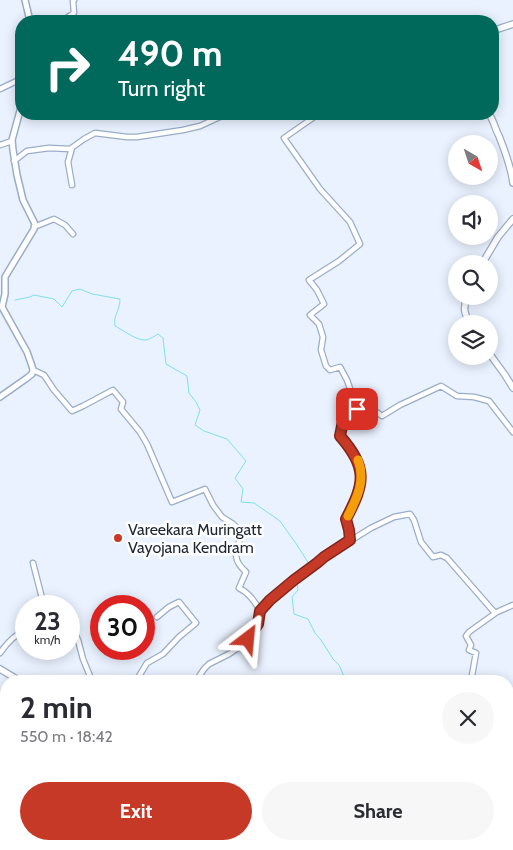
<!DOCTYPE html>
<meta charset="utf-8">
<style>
:root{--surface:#fff;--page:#f7f7f7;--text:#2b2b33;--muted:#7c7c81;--accent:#c63927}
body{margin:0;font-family:Cabin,sans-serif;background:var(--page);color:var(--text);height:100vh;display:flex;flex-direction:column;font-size:19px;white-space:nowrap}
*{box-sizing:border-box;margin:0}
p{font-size:16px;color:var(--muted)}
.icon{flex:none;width:28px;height:28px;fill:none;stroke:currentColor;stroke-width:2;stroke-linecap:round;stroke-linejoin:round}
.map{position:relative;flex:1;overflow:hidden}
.details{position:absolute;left:0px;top:675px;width:514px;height:175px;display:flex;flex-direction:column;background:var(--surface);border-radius:20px 20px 0 0;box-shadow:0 2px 12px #0003}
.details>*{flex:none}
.hud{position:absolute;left:15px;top:15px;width:484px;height:105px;border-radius:20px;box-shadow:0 2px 12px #0003;background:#00695c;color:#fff;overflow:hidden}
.needle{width:32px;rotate:141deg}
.buttons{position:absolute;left:448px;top:135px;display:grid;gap:10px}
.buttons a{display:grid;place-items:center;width:50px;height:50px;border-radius:50%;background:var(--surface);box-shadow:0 2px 12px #0003;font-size:25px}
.speed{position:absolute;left:15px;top:595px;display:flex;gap:10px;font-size:25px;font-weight:700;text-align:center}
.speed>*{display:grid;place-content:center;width:65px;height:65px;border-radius:50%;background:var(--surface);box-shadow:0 2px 12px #0003;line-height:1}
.speed small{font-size:12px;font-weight:400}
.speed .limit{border:8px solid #d22;background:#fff;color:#111}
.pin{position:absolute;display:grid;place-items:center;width:42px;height:42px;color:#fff;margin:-21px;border-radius:10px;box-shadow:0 2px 8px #0006}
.me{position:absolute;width:55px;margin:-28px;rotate:29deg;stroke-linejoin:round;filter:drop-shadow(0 0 4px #0008)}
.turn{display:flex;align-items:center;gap:18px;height:105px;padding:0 20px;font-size:22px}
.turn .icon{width:65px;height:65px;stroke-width:2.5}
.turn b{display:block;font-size:35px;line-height:42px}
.round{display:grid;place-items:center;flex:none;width:52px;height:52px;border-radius:26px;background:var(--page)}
.overview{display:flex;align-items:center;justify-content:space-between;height:85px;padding:0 20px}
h1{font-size:30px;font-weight:700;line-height:38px}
.cta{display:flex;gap:10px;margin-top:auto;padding:10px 20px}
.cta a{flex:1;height:58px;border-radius:30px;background:var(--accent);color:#fff;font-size:20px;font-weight:700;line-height:58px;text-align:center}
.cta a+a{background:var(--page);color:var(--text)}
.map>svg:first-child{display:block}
</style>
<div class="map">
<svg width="513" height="850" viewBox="0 0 513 850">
<rect width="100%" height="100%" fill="#eaf2ff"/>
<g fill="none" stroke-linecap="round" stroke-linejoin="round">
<!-- stream -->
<path stroke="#7ce1eb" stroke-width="1" d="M15,300l15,-3 4,-2 20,4 8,8 10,-16 8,-2 12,5 28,5c0,12 -7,16 -5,27 8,4 22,15 31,14 4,-1 9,-4 12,-6l5,4 3,26 21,12 2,17 7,9 4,8 -5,15 9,6 23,8 19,22 -11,17 8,11 -2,13 13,1 26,18 17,24 12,19 -10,10
M297,579l1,11 -6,7 2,17 14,5 7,14 6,7 12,19 6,6 7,16
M388,844v6"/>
<!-- minor casing -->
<g stroke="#99adc9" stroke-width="7">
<path id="minor" d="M62,21l12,-8 -1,-12 1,-1
M0,89l21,-10
M317,115l-33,23 36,51 30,33 10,22 -21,17 -30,19 8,10 7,14 -14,11 9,9 4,13 -2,13 5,16 4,4 10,-3 7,13 10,29 10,-4 15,11 18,-11 41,-19 16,10 17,1 15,4 24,31
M0,145l12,-4
M14,161l13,-10 22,-3 21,1 14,-10 11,-6 32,4h10l46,-7 17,-4 26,-12
M72,185l-4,-23 4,-14
M34,227l20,-8 11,6 8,9
M33,370l11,5 10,15 18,21 11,-5 30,-16 10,12 -2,7 19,23 7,12 25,58 33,-13 8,16 9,12 11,7 9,8c-5,18 -12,26 4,40l-7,16c10,5 16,13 21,23
M350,541l21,-13 23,-11 16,-3 4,6 7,22 12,15 8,-2 6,3 48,55
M33,563l11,43
M69,615l2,10 7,15 5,19 9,22
M0,653c7,-10 15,-19 26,-23
M136,681l11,-18 16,-9 16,-17 17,-14 -17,-21 -10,5 -12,10
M196,681l8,-12 5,-5 20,-10 15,-10 14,-20 2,-13 9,-11 25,-20 23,-17 7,-6 26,-16 -4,-22 8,-16 8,-23 -3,-17 -9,-17 -9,-11 2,-14 14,-12
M471,681l5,-28 -7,-3 2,-5 -5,-9 3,-4 28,-20 16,-7
M508,729l3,3h2"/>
</g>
<!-- tertiary casing -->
<g stroke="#99adc9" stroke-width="8">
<path id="tertiary" d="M25,0l5,21
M0,397l27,-19 5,-4 1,-4 -1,-4 -5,-14 -25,-45 3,-13v-17l29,-48 1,-5 -12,-24 -6,-25 -4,-25 -1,-10 9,-33"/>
</g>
<!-- secondary casing -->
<g stroke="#99adc9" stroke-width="8">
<path id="secondary" d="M492,31l21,-7
M489,114c5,7 6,15 10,22 6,15 12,31 14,47
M482,264l16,-27 15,-18
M467,296c-4,12 -3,17 3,28
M489,353l16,22 8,13
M0,669l20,12
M258,850l1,-6"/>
</g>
<!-- minor -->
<use href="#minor" stroke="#fff" stroke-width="4.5"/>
<!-- tertiary -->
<use href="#tertiary" stroke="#fff" stroke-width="5"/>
<!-- secondary -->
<use href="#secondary" stroke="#fff" stroke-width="5.5"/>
</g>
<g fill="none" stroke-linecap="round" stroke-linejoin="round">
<!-- route casing -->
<g stroke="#812519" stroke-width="12">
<path id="route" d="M248,639l10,-15 2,-13 10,-11 24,-20 23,-17 7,-6 26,-17 -1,-10 -3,-11c19,-36 22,-51 -6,-83l3,-15 14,-12"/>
</g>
<!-- route -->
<use href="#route" stroke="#c63927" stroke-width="9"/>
<!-- slow -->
<path stroke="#f59e0b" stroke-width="9" d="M348,516c9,-18 18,-36 10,-56"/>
</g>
<!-- markers -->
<circle fill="#c63927" stroke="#fff" stroke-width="2" cx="118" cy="538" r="5"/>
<g text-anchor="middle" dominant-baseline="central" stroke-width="5" stroke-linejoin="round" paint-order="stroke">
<!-- poi labels -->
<g font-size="16" fill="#1e2631" stroke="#fff" text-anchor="start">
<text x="128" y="529">Vareekara Muringatt<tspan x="128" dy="18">Vayojana Kendram</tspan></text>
</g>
</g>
</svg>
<div class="buttons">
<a><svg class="needle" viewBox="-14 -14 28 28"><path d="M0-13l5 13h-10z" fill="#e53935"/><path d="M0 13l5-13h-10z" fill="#7c7c81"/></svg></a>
<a><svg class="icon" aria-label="sound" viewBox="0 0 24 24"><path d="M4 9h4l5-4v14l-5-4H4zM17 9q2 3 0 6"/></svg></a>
<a><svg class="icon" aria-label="search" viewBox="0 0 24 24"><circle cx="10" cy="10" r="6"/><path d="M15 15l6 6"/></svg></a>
<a><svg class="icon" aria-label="layers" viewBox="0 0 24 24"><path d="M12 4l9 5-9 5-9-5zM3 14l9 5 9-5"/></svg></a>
</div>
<div class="speed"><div>23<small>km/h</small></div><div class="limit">30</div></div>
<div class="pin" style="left:357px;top:409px;background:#d93025"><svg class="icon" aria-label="arrive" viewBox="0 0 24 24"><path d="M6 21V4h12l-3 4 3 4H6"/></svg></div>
<svg class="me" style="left:248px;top:639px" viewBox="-20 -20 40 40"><path d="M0-17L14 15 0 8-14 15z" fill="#c63927" stroke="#fff" stroke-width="4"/></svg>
<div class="hud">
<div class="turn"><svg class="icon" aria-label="right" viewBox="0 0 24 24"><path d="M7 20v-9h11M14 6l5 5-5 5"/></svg><div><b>490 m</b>Turn right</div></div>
</div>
<section class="details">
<div class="overview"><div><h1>2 min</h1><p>550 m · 18:42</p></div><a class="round"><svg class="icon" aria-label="close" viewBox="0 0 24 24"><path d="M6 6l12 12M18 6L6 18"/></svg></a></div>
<div class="cta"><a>Exit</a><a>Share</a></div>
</section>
</div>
